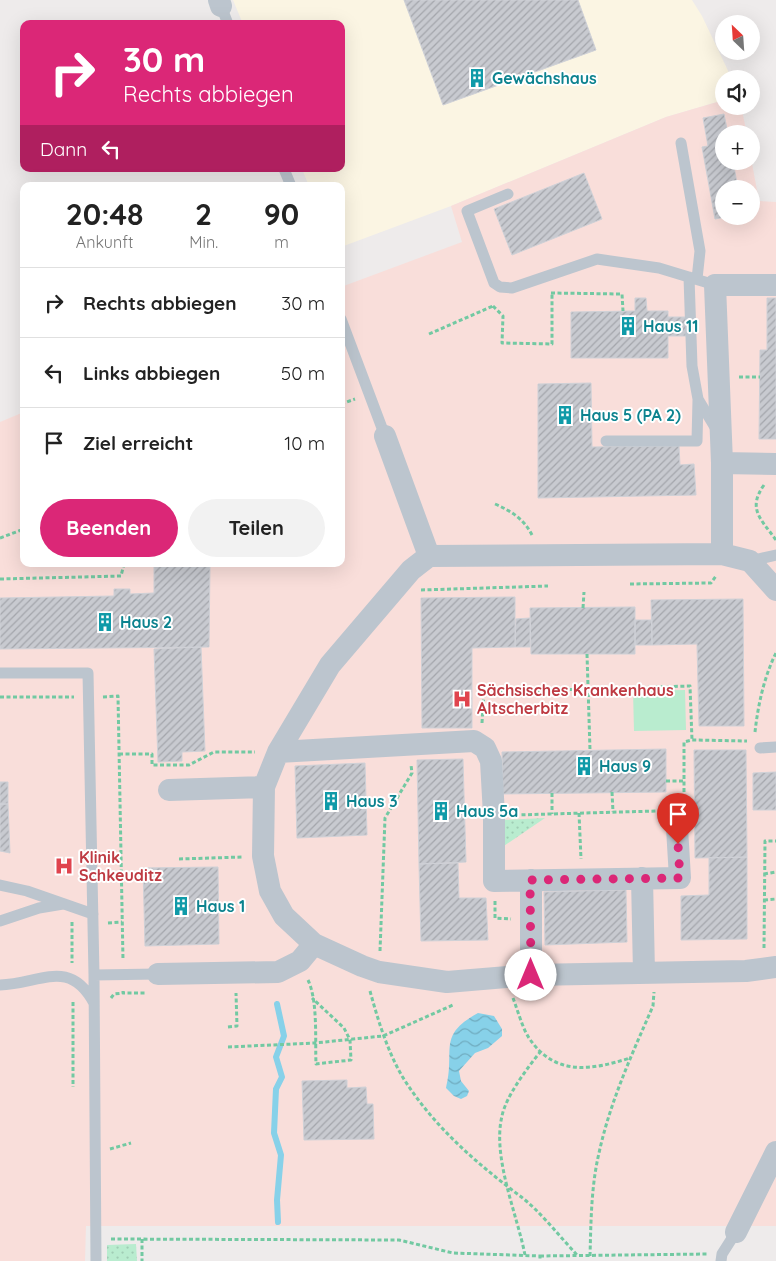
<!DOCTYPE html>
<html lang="de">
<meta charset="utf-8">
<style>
:root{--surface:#fff;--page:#f2f2f2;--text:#222;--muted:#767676;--line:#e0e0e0;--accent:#db2777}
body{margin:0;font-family:Quicksand,sans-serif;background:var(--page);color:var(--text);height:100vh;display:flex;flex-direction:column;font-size:19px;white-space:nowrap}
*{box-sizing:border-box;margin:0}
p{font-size:16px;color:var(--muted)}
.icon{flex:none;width:28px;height:28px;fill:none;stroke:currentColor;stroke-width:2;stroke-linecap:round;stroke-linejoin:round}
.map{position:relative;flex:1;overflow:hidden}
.panel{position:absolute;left:20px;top:182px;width:325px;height:385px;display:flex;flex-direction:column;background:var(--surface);border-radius:10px;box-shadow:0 5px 20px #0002}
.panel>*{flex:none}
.banner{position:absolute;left:20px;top:20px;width:325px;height:152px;border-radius:10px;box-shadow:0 5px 20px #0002;background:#db2777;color:#fff;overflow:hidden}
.needle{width:32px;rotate:335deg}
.controls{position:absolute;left:715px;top:15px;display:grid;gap:10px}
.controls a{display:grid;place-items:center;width:45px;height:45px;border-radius:50%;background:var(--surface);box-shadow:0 5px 20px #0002;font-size:25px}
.pin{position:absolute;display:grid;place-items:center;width:42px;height:42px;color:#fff;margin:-51px -21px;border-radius:50% 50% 50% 0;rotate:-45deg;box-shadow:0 0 5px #0007}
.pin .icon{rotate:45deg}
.me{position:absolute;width:55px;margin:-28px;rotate:0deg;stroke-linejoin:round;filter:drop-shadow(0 0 4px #0008)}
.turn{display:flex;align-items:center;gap:18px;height:105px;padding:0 20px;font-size:22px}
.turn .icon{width:65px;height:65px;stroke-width:2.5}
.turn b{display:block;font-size:35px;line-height:42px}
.then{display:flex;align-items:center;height:48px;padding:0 20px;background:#0003;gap:10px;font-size:19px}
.eta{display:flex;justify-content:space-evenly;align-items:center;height:85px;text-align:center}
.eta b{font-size:30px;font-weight:800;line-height:35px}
.button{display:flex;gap:10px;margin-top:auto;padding:10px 20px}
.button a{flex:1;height:58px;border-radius:30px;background:var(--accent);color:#fff;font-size:20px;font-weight:800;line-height:58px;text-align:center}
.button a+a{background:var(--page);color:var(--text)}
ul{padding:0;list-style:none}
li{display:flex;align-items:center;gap:15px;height:70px;padding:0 20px;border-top:1px solid var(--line)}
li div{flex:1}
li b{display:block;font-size:19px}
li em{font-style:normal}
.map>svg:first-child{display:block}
</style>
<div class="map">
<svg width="776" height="1261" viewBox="0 0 776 1261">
<defs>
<pattern id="grass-dots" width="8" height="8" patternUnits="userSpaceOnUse" patternTransform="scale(1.25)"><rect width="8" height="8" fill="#b9eccf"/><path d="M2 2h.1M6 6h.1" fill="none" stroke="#a0ccb4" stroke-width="1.8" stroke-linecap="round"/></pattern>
<pattern id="water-waves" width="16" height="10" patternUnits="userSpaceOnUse" patternTransform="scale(1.25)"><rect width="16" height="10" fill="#87d1e9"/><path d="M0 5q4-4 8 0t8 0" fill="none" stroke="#70acc0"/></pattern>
<pattern id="building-hatch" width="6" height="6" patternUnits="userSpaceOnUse" patternTransform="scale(1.25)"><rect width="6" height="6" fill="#c8cad0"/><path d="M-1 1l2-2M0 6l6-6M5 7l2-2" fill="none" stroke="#a4a6ac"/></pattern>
</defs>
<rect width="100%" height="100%" fill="#eeebeb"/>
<!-- commercial -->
<path fill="#fbf5e3" d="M233,0h459l10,16 30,63h-8v21l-58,17 -215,89 -110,41v-61h-32l-7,-17h39v-145h-98z"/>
<!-- medical -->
<path fill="#f9deda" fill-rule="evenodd" d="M724,100v6h17l6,28h-23v27h27v-3l8,43 17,1v1024h-690l-1,35h-85v-839l24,-10v152h317v-277l121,-45 -11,-36 215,-89zM724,189h27v27h-27z"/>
<!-- grass -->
<path fill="url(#grass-dots)" d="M545,818l-44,30 -1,-28z
M136,1244l1,17h-30v-16z"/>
<!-- garden -->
<path fill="#b9eccf" d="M685,690l1,40 -52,1 -1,-40z"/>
<!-- water -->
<path fill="url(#water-waves)" d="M478,1013l16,3 8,13v7l-14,12 -13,5 -16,18 2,10 8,10 -2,5 -6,3 -7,-3 -8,-8c10,-38 -10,-52 32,-75z"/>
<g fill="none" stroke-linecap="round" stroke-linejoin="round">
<!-- stream -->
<path stroke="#87d1e9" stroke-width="6" d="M277,1004l7,32 -8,21 6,20 -6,12 -2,44 7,22 -4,45 1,22"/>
</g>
<!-- building -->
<path fill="url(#building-hatch)" stroke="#cfd1d7" d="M404,0h174l18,50 -153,55z
M724,114l4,20h-4v27h9l5,28h-14v27h7l-16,3 -13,-72 6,-1 -5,-28z
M584,173l18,46 -90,36 -18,-46z
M635,298h11l1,13h21v6h18v19h-18v22h-97v-46l64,-1z
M767,298h9v141h-17l1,-89h7z
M591,383l1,64 87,-1 1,19 14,-1 2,31 -158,3v-114z
M154,564h56l-1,83 -209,2v-51l114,-2v-7h16v5l24,-1z
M515,597v50l-43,1v80h-50l-1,-130z
M743,599l1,127h-45l-2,-82 -45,1 -1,-45z
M635,607v47h-104l-1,-46z
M530,618v29h-15l1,-28z
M635,620h17v25h-17z
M201,647l4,104 -23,1v9l-24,1 -4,-113z
M666,749v43l-163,2 -1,-42z
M694,750h52l1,107 -52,1z
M463,759l3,103 -47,2 -2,-104z
M365,763l2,72 -70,3 -2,-72z
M776,772v38h-23v-37z
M0,782h8v22h-8z
M0,804h8l2,49 -10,-2z
M747,857v82l-66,1v-44l28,-1v-37z
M458,863l1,35h27l2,42 -67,1 -2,-77z
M218,867l1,77 -74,2 -2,-78z
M626,890l1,52 -82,3 -1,-53z
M347,1080v8l19,-1 1,17h6l1,35 -70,1 -2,-59z"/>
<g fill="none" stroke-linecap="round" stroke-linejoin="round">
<!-- path -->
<path stroke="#72c9a2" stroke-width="3" stroke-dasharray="4 2.5" stroke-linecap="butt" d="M551,293l71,1 1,17
M493,306l10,10 -1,27 50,1v-51
M429,334l64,-28
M739,377h21
M341,404l14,-5
M764,485c-17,24 -3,34 12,55
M495,504c16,7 29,15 37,31
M0,538l24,-9
M0,579l121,-3 3,-12
M630,584l81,-1 5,-7
M421,590l127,-4
M583,608l1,-16
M587,654l3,96
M0,697h74
M103,697l15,-1 5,264
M482,723l2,-31 206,-6 2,54
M755,732c3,-27 9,-55 21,-79
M119,754h33v11h37l25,-13h41
M666,781h18
M612,792l1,20
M684,792v-50l8,-2 55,1
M552,793v21
M579,813l2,46
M515,815l141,-4
M179,859l63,-2
M764,874l12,-2
M764,900l12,-1
M495,901v17l16,1
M72,922v41
M108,923l14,-1
M764,948l1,-107h11
M380,951l5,-133 27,-45 -1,-8
M308,980c10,21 7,60 8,84l35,-4 -1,-20 -6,-12 -32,-30
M123,991v2h24
M370,991c8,29 17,59 32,85 30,49 73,86 118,120 20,15 40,41 58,60
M111,998l3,-4 9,-1
M513,998c5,13 9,29 16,40 26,39 63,32 101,20
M73,1002v85
M228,1027l9,-1 -1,-33
M228,1047l87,-4 68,-7 70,-31
M110,1149l21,-6
M111,1239l288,1 54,13 87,3v5
M142,1239v22
M525,1255c-8,-41 -33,-98 -23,-139 4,-20 26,-49 39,-65
M540,1256l167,-2
M590,1256c1,-34 1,-69 9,-103 11,-51 33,-99 54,-147l1,-14"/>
<!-- lane -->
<path stroke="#bcc5ce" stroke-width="11" d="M221,6l7,18
M681,143l19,108 -3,28
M284,169l7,17
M508,194l-41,17 27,72 6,4 12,1 85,-29 62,9 56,17
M689,277l3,89 6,33 18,30
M341,319l44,117
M606,441h91l1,-41
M750,561l26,-6
M0,673h88l6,302 2,286
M760,748l16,-1
M0,885l27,6 66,23
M0,921l39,-13 24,-4
M94,975l64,-1
M0,985c40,-1 69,-28 94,18
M721,1261l1,-7 14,-22"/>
<!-- street -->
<path stroke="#bcc5ce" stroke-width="22" d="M219,0l2,6
M385,436l44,120
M722,463l54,1
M722,554v-91l-7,-178h61
M776,590l-26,-29 -28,-7 -293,2 -18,14 -81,95 -52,87 -14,35 -1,69 7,35 14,25 30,28 48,22 17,6 68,10 84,-7 215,-4 30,-4
M278,752l196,-11 11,7 6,13 3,54v66l186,-3 -4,-67
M169,790l95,-3
M642,878l2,95
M531,880v95
M158,974l120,-2 22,-11 14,-17
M736,1232l40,-80"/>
</g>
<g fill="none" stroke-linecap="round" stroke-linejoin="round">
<!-- route -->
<path stroke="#db2777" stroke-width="9" stroke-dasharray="0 16.2" d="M531,975l-1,-95 150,-2 -2,-34"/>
</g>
<!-- icons -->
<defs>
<g id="building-bare" transform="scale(1.5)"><path d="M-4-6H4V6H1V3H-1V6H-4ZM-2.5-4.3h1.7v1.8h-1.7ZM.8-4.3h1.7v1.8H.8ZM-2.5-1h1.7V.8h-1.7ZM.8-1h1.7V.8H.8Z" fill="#0f9aa8" stroke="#fff" stroke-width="2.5" paint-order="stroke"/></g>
<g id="hospital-bare" transform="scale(1.5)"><path d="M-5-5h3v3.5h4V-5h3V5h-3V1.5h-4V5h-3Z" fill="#e0444e" stroke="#fff" stroke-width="2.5" paint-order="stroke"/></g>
</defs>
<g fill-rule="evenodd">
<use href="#building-bare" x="477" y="78"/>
<use href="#building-bare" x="628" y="326"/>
<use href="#building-bare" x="565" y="415"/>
<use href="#building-bare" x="105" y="622"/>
<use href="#hospital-bare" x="462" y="699"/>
<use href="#building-bare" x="584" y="766"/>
<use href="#building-bare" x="331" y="801"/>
<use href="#building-bare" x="441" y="811"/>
<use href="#hospital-bare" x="64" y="866"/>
<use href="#building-bare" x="181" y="906"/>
</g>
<g text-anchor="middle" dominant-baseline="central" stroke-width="4" stroke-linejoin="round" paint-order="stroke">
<!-- culture labels -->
<g font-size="16" font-weight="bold" fill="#0d838f" stroke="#fff" text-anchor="start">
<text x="492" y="78">Gewächshaus</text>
<text x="643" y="326">Haus 11</text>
<text x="580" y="415">Haus 5 (PA 2)</text>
<text x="120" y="622">Haus 2</text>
<text x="599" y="766">Haus 9</text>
<text x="346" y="801">Haus 3</text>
<text x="456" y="811">Haus 5a</text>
<text x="196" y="906">Haus 1</text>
</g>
<!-- health labels -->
<g font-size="16" font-weight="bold" fill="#be3a42" stroke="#fff" text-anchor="start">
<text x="477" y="690">Sächsisches Krankenhaus<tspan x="477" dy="18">Altscherbitz</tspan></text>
<text x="79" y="857">Klinik<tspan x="79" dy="18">Schkeuditz</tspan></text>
</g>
</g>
</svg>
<div class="controls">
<a><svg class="needle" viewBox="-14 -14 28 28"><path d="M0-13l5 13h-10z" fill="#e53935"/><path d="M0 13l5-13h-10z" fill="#767676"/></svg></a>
<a><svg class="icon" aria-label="sound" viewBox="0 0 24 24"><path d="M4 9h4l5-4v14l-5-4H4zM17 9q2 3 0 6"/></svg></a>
<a>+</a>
<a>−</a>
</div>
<div class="pin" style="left:678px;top:844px;background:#d93025"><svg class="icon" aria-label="arrive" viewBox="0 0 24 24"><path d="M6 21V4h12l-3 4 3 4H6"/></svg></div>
<svg class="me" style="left:531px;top:975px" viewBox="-20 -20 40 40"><circle r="19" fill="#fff"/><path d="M0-13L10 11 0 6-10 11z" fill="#db2777"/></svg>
<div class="banner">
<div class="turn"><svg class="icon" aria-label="right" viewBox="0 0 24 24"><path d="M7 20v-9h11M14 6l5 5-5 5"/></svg><div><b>30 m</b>Rechts abbiegen</div></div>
<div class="then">Dann<svg class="icon" aria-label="left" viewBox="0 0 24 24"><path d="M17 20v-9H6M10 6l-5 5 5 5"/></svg></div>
</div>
<section class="panel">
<div class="eta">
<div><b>20:48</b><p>Ankunft</p></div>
<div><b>2</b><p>Min.</p></div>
<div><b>90</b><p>m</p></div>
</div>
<ul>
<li><svg class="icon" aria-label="right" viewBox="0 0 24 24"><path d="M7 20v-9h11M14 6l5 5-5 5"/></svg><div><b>Rechts abbiegen</b></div><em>30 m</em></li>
<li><svg class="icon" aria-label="left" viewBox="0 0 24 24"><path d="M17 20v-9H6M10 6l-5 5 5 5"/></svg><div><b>Links abbiegen</b></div><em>50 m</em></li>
<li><svg class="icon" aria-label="arrive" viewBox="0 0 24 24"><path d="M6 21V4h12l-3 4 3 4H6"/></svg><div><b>Ziel erreicht</b></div><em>10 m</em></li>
</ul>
<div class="button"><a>Beenden</a><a>Teilen</a></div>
</section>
</div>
